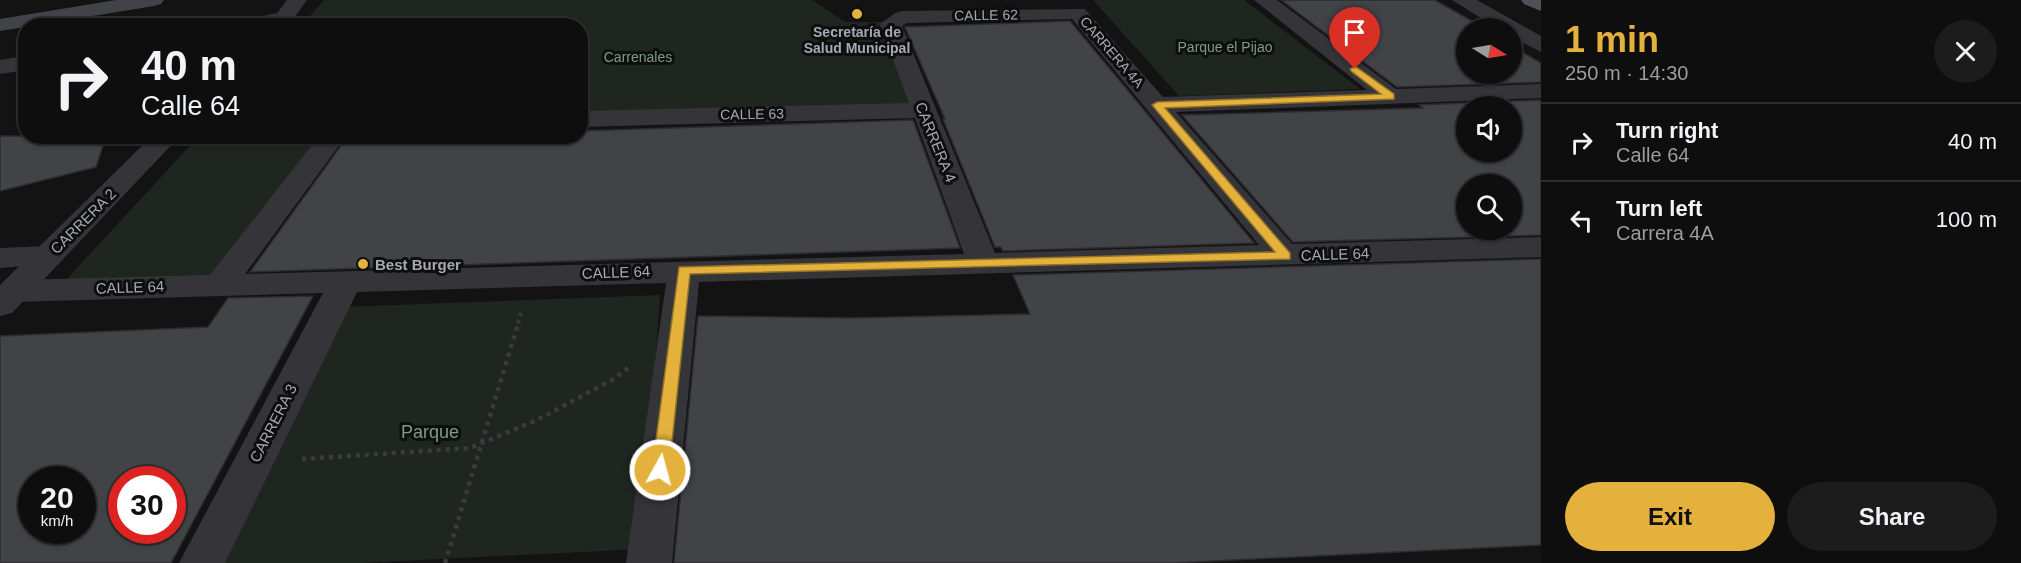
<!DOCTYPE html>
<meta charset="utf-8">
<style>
:root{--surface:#0e0e0f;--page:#1c1c1d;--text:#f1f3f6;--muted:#9b9c9e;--line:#2e2e2f;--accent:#e3b13c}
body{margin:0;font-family:Arial,sans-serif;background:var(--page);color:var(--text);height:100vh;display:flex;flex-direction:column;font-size:22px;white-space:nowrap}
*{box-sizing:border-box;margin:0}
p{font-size:20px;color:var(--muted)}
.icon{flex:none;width:33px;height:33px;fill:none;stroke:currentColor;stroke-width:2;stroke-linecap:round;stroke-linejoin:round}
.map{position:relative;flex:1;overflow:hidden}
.panel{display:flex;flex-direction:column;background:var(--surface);width:480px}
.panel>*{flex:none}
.hud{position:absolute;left:18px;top:18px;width:570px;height:126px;border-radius:24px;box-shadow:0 2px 4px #0004,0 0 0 2px var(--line);background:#0e0e0f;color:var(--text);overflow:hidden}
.needle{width:39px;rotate:101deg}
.tools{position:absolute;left:1456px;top:18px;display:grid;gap:12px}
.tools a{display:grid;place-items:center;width:66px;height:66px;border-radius:50%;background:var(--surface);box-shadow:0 2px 4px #0004,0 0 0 2px var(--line);font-size:30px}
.speed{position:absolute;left:18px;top:466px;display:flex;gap:12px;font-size:30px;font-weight:700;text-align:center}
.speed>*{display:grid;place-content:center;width:78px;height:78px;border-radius:50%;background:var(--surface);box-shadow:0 2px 4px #0004,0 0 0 2px var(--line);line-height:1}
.speed small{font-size:15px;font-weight:400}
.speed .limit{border:9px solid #d22;background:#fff;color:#111}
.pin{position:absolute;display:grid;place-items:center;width:51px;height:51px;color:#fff;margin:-62px -26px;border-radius:50% 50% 50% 0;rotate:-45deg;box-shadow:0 0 6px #0007}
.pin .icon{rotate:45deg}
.me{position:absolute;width:66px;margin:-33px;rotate:7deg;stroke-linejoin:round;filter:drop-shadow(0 0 4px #0008)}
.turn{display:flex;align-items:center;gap:21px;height:126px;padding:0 24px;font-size:27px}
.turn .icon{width:78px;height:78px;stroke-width:2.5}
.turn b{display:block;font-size:42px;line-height:51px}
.round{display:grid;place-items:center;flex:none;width:63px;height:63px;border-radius:32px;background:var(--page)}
.headline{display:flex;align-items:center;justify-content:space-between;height:102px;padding:0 24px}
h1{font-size:36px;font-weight:600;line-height:45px;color:var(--accent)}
.primary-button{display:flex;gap:12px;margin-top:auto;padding:12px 24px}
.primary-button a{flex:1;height:69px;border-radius:36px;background:var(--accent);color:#111;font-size:24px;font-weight:600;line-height:69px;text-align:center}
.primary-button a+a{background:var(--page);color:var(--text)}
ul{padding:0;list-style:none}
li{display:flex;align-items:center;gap:18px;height:78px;padding:0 24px;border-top:2px solid var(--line)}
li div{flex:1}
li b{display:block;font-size:22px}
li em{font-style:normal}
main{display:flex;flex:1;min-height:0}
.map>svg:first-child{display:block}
</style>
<main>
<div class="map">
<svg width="1541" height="563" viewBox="0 0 1541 563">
<rect width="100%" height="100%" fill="#131314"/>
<!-- green -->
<path fill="#1f2620" d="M324,0h488l33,22h39l29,86 -332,6 -1,-88h-279z
M1093,0h151l116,89 -181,7z
M198,137h123l-99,140 -157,4z
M660,295l-17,254 -282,14h-148l127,-256z"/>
<!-- building -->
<path fill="#424347" stroke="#2d2d30" stroke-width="1.5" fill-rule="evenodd" d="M1281,0h154l49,28h-17v46h45v-28l29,17v19l-144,5z
M1070,21l79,95 105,127 -251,8 -2,-4h-6l-52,-128h2l-40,-92z
M1541,100v135l-248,7 -111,-127 241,-7 -4,-3zM1467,106h45v46h-45zM1467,184h45v46h-45z
M913,120l47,128 -710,24 98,-136h232v-5z
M0,136h106l-10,31 -96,24z
M1541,259v286l-369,18h-498l24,-247 153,2 179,-4 -17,-39z
M313,296l-142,267h-171v-227l208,-9 20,-29zM32,480h50v51h-50zM122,480h50v51h-50z"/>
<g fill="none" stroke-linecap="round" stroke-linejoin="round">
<!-- path-far1 -->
<path stroke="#3a3b40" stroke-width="4" stroke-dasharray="3 4.5" stroke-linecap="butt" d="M518,323l4,-13"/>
<!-- path -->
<path stroke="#3a3b40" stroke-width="4.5" stroke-dasharray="4 5" stroke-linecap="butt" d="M302,459l168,-11 67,-28 75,-40 19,-14
M445,563l74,-242"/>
<!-- minor -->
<path fill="#343439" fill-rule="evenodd" d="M1254,0h23l119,89 145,-5v14l-365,14 116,132 249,-7v20l-842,25 -27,281h-46l40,-280 -309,9 -132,271h-46l144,-270 -309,9 -12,-3 -2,-4 2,-12 12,-3 196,-5 109,-139h27l-101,138 719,-20 -49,-136 -335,9v-16l329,-8 -29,-79 15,-11 7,-2 183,-2 78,88 204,-7zM1072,19l187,226 -264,8 -93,-227 5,-3z
M1452,0h25l64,36v16l-29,-15v-9h-15z
M284,12l7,2 3,4 -3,4 -13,4h-45l2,-5z
M26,56v14l-26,4v-14z
M48,246l11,3 5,7 -5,7 -59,5v-20z"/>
<!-- tertiary -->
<path fill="#343439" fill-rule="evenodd" d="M287,0h20l-19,26h-21z
M152,136h28l-168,177 -12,3v-31z"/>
<!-- secondary -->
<path fill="#424349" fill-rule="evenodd" d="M116,0h48l-3,4 -7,2 -154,25v-12z"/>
<!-- primary -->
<path fill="#505157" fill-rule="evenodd" d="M1521,0h20v11l-17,-7z"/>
</g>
<!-- route -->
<path fill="#e3b13c" stroke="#947327" stroke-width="1.5" d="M1355,66l39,28v5l-229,9 125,145v6l-600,15 -21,196 -2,5h-13l-2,-5 27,-203 596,-15 -123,-147 5,-3 224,-8 -30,-23 -1,-2z"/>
<!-- markers -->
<g fill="#e3b13c" stroke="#0e0e0f" stroke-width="2">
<circle cx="857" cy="14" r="6"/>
<circle cx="363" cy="264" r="6"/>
</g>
<g text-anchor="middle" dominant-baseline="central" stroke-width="6" stroke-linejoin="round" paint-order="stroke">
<!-- far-street labels -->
<g font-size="14" fill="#a5a9b3" stroke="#0e0e0f">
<text transform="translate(986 15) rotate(-1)">CALLE 62</text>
<text transform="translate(1112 52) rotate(49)">CARRERA 4A</text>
<text transform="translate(752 114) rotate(-1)">CALLE 63</text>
</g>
<!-- far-poi labels -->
<g font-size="14" font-weight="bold" fill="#a5a9b3" stroke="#0e0e0f">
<text x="857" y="32">Secretaría de<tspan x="857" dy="16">Salud Municipal</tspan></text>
</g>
<!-- far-park labels -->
<g font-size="14" fill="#7d9d81" stroke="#0e0e0f">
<text x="1225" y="47">Parque el Pijao</text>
<text x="638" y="57">Carrenales</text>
</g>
<!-- street labels -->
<g font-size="15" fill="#a5a9b3" stroke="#0e0e0f">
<text transform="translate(936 142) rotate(68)">CARRERA 4</text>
<text transform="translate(83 221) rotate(-45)">CARRERA 2</text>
<text transform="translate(1335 254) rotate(-2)">CALLE 64</text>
<text transform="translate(616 272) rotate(-2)">CALLE 64</text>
<text transform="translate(130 287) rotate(-2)">CALLE 64</text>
<text transform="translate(273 423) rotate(-63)">CARRERA 3</text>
</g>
<!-- poi labels -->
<g font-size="15" font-weight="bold" fill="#a5a9b3" stroke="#0e0e0f" text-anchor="start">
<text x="375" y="264">Best Burger</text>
</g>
<!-- near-park labels -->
<g font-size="18" fill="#7d9d81" stroke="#0e0e0f">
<text x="430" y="432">Parque</text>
</g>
</g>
</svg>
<div class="tools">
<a><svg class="needle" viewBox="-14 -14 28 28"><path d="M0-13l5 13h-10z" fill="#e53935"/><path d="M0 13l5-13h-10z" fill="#9b9c9e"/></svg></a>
<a><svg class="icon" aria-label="sound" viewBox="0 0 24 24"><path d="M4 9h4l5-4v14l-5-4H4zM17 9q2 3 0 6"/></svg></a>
<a><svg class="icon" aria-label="search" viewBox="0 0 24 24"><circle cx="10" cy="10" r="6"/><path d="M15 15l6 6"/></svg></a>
</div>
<div class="speed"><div>20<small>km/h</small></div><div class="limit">30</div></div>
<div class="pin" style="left:1355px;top:69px;background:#d93025"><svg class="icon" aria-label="arrive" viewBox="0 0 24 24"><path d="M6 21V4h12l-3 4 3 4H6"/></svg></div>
<svg class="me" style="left:660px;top:470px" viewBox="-20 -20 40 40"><circle r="17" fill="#e3b13c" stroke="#fff" stroke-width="3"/><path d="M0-11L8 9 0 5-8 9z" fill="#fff"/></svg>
<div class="hud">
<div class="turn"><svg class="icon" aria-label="right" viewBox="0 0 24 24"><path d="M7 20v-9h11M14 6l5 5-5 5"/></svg><div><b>40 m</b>Calle 64</div></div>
</div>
</div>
<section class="panel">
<div class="headline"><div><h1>1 min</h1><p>250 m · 14:30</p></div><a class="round"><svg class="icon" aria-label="close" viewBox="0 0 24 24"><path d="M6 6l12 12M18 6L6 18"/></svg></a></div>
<ul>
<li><svg class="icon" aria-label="right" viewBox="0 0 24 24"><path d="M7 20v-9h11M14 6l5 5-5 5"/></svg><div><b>Turn right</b><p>Calle 64</p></div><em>40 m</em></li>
<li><svg class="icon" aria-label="left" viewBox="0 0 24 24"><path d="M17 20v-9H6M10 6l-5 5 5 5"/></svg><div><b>Turn left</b><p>Carrera 4A</p></div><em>100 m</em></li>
</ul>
<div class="primary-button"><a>Exit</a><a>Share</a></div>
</section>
</main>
